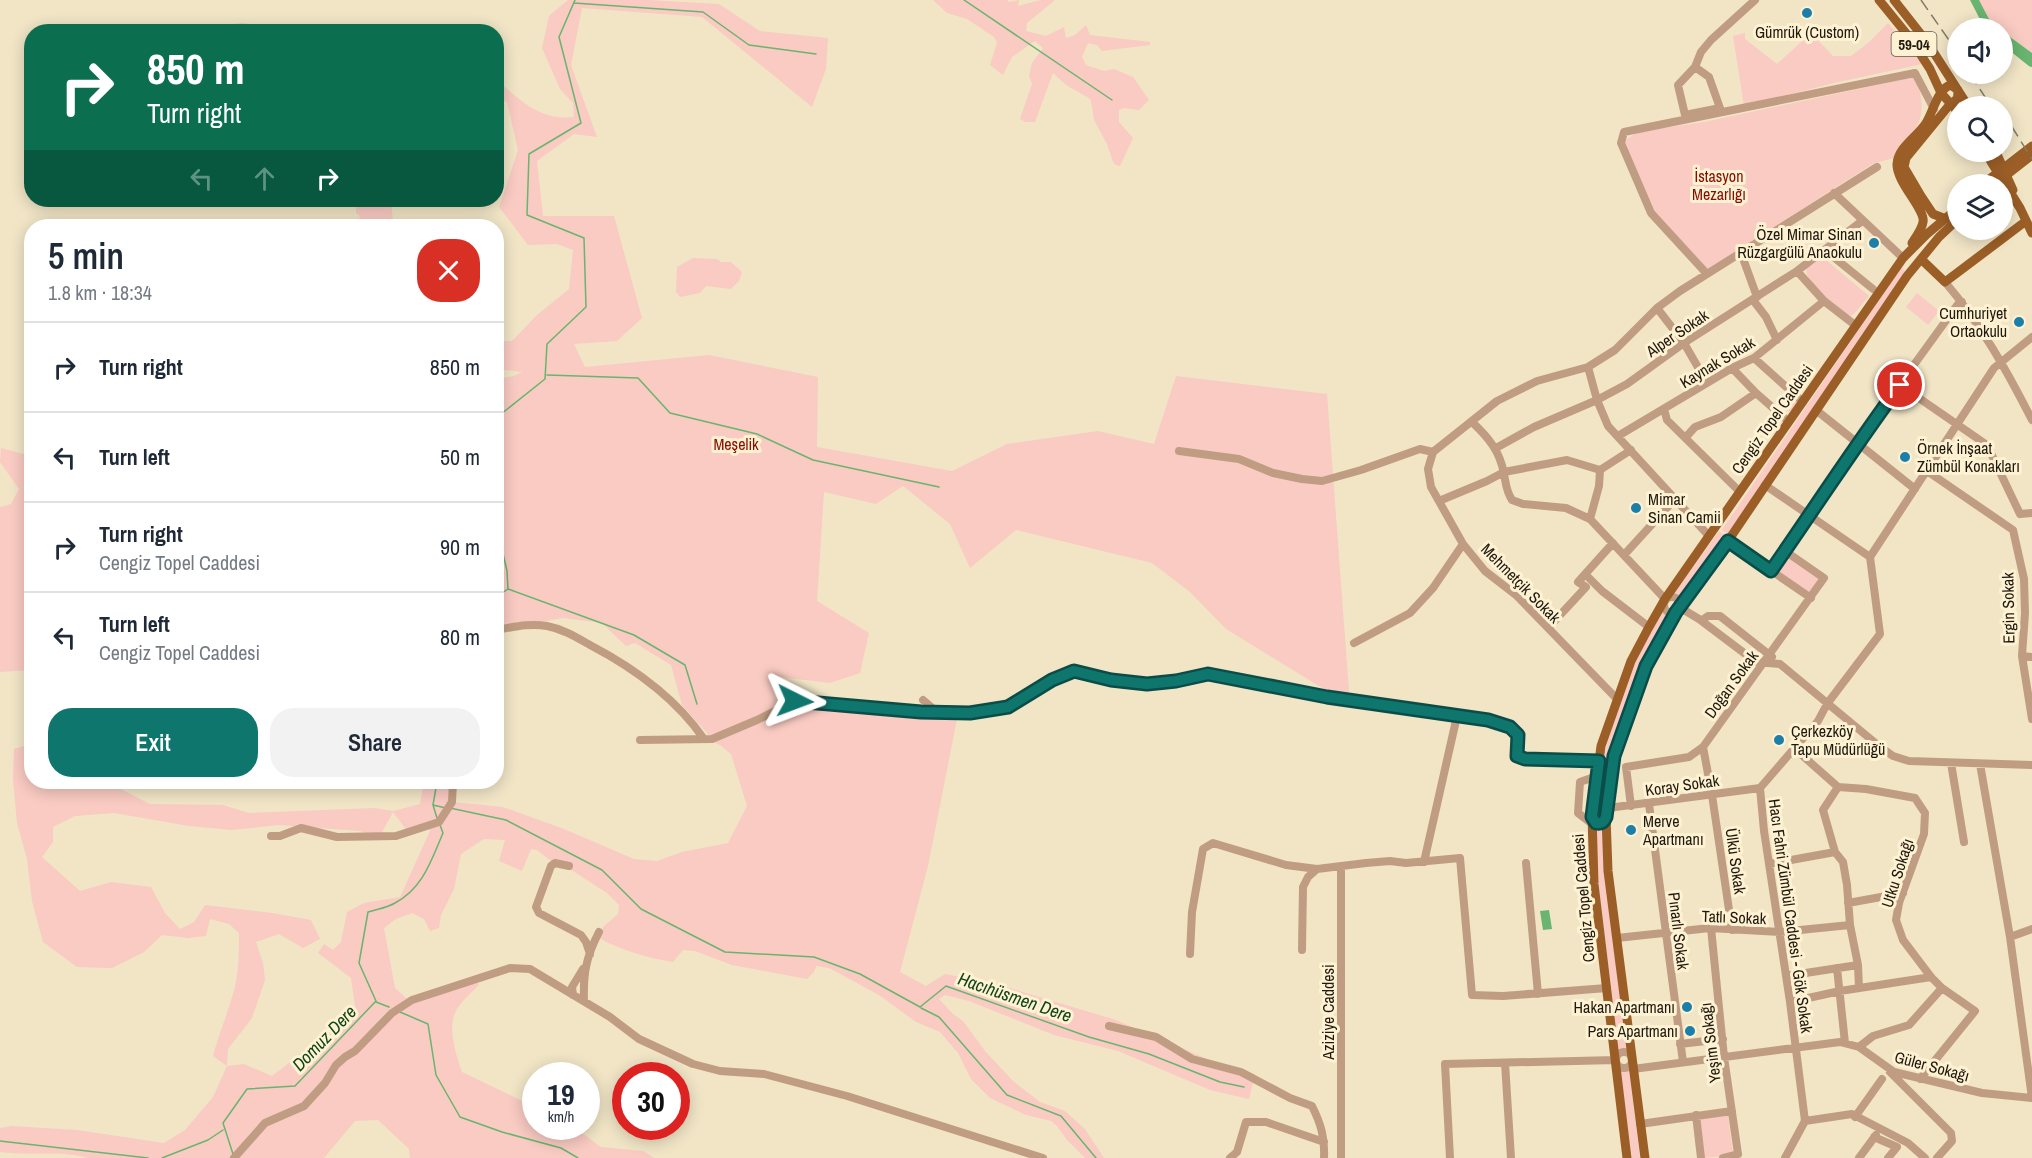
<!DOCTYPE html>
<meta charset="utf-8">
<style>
:root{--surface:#fff;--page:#f2f2f3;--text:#1f2937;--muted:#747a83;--line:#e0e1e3;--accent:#0f766e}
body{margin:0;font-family:"Archivo Narrow",sans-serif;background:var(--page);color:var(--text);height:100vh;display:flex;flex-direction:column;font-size:22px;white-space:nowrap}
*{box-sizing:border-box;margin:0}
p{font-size:20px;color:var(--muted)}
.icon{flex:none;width:33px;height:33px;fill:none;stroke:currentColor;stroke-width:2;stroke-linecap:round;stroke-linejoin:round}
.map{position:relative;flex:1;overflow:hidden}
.side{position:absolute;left:24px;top:219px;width:480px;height:570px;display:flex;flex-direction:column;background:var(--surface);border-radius:24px;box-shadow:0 3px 15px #0003}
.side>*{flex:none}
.top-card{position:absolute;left:24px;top:24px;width:480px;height:183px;border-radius:24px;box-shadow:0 3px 15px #0003;background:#0b6e4f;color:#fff;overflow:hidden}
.tools{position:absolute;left:1947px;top:18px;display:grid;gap:12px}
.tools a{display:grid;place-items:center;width:66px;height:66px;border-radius:50%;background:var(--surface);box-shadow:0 3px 15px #0003;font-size:30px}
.speed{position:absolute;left:522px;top:1062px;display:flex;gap:12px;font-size:30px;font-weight:700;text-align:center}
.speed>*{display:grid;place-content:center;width:78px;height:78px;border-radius:50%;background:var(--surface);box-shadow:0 3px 15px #0003;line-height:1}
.speed small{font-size:15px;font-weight:400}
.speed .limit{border:9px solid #d22;background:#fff;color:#111}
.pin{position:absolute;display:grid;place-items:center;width:51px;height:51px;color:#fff;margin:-26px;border:3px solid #fff;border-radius:50%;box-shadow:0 2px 6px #0007}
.me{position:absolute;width:66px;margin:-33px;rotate:93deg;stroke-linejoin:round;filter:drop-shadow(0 0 4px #0008)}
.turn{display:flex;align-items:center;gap:21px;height:126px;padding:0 24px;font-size:27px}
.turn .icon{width:78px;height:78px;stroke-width:2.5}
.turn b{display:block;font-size:42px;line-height:51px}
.lanes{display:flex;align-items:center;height:57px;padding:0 24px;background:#0003;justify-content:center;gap:30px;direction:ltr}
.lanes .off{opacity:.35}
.round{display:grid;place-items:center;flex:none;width:63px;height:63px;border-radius:24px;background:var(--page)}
.overview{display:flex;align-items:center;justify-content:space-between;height:102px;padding:0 24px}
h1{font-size:36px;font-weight:600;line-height:45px}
.primary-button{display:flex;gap:12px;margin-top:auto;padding:12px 24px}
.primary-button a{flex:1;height:69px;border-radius:24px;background:var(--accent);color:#fff;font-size:24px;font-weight:600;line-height:69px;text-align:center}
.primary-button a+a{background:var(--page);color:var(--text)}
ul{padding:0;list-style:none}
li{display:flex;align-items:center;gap:18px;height:90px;padding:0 24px;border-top:2px solid var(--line)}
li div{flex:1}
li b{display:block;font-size:22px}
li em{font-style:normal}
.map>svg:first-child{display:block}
</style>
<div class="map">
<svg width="2032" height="1158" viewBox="0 0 2032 1158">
<rect width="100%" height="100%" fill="#f1e5c6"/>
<!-- green -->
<path fill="#f9cbc2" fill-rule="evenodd" d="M568,0h81l70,4 41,27 68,7 -2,31 -14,38 -110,-90 -120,-9 -11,57 26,72 -23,-3 -37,27 6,55h71l28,102 -25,23 -43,3 11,23 124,-12 109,22 -1,70 135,24 55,-27 91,-13 56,13 22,-68 151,18 23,311 -124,-76 -36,-37 -38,-29 -136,-33 -46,38 -20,-44 -47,-38 -27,18 -52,-12 -7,109 52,32 -9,40 -30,10 -58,-7 4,26 41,-4 142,11 -31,157 -28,106 26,14 19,-12 51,10 120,36 105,45 34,9 -6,25 -39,-9 -92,-39 -64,-16 -85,-34 -24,-6 -6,4 14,15 10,7 22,30 29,31 26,20 25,9 20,18 19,29h-19l-18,-18 -10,-14 -6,-5 -25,-6 -36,-17 -19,-19 -13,-26 -18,-21 -24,-10 -37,-27 -50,-27 -13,-2 -2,6 -7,7 -75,-14 -37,-14 -12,-1 -10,12c-22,-3 -55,-13 -74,-24l4,-11 15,-13 1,-9 -12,-12 -34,-22 -18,-7 -18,-14 -6,-1 -9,22 -23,-10 6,-21 -21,-1 -23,15 -7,35 -13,26 -2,13 -9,3 -6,-12 -12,-6 -16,6 -12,9 11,60 11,10 68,-22 5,9c-7,7 -15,14 -20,21 -14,18 -3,48 3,66l73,35 1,19 38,1 27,20 42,4 11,7h-244l-1,-9 -31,-29 -23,1 -31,37h-236c-28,-8 -59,-2 -88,-6v-24l12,-2 65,4 87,13 21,-13 28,-33 14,-31 -14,-10c6,-22 14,-41 20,-62 6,-19 6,-41 6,-61l-10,-9 -19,-5 -4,17 -18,2 -26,-3 -18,17 -32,16 -35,-1 -34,-25 -11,-41 -5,-42 -10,-36 -4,-43 1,-31 17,-5 1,38h75l43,22 73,1 26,8 126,-5 18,3 27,-7 4,-22h30l-1,20 50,5 61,22 70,30 23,2 25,-9 46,-9 19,-37 -16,-52 -11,-9 -7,-3 -6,-9 -25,-28 -11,-40 -36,-22 -9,3 -24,-23 -39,-5 -66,12v-251l17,-3 8,-4 -25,-3v-28h15l25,-26 32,-26 4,-39 -16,-6 -29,1 -29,-38 19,-57 -11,-48 -10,-3v-19c23,20 43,41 77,37l-1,-14 -13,-14 -18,-41 7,-32zM393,812l15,20 19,-6 3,5 -30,66 -36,6 -17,9 -6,30 -8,8 -9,-6 -6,9 33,25 4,28c-12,17 -18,16 -32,28 -17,14 -33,29 -51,42l-28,-12 -17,2 1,-17 24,-31 13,-38 -2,-17 -7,-21 23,-8 24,14 17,-9 -9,-19 -39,-7 -67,-8 -11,17 -14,7 -15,-16 -14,-26 -40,-5 -31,9 -38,-34 11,-15v-15l22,-11 39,-3 75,13 42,4 48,-5 81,6 19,7z
M933,0h74l2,2 10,-2 -1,6 23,-6h14l-28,23 -1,8 20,5 18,-9 2,11 9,-3 11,-10 4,10 60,7v3l-48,6 -5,-6 -9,-2 -6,14 4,8 18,6 10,-2 19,8 16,23 -10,10 -15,-2 -5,2v12l14,16 -13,28 -4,-1 -3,-3 -6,-18 -13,-24 -3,-20c-8,-7 -19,-10 -27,-17 -4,-3 -7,-7 -11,-10l-18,49h-10l-5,-3 12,-35 -3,-8 3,-13 11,-15 -8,-7 -23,16 -9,18 -13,-10 7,-22 -3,-6 -27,-18 -20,-6z
M1979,0h53v53l-29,-22 -1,-3c-13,-3 -17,-16 -23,-28z
M242,23l50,5 8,3h-165l3,-2h45z
M1888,23l34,41 -88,19 -90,23 -11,-70 12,-3v6l32,25 34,-31 22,23h18l17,-13z
M1915,77c8,19 11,41 -4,58 -6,7 -14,14 -17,23l-20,5 -166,106 -55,-58 -29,-70 14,-9 66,-10z
M356,200h35l2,22 6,4h-42l3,-10 -4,-3z
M693,258l24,1 4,3h10l11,10 -3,9 -8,8 -25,-3 -6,7 -20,4 -4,-5 1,-25z
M1821,258l5,2 43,36 -15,18 -7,3c-13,-10 -41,-31 -41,-49z
M1901,268l7,5 -179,262 -7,-5z
M1917,293l22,18 -11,14 -22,-18z
M1789,390l11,10 -9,11h-7l-8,-7z
M1,448l30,8v214l-31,2v-165l11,-3 8,-15 -19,-27z
M1719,531l7,5 -45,64 -8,-5z
M1788,556l29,21 2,2 -9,15 -33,-23z
M1663,612l7,5 -29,52 -11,27 -10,32 -16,76h-9l1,-14 16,-67 26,-69z
M1596,826l7,1 21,200h-8l-20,-163z
M1624,1030l2,18 -9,1 -1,-18z
M1629,1069l11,89h-8l-12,-88z
M1728,1115l5,40 -29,3 -5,-39z"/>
<!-- water -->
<path fill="#69b470" d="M1970,0h9l11,21 9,7h-13l-2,-1z
M2002,31l30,22v8l-29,-18z
M1549,910l3,19 -9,1 -3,-19z"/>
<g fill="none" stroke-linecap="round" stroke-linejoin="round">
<!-- stream -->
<path stroke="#69b470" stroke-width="1.5" d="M964,0l148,100
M574,3l129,9 46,33 67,9
M547,375l91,3 32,35 87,21 56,26 126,27
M496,418l49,-39 2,-35 39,-37 -2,-69 -57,-23 2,-61 52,-31 -22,-86 16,-37
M496,523l11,48 1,18 -12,8
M508,589l126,46 51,30 12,39
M437,782l-4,23 4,13
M433,805l13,3
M450,808l56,12 96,50 39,39 84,43 89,5 46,17 60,33 26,-21 143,51 60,17 71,28 24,5
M376,1002l13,5
M921,1008l18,9 68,78 54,21 35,42
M400,1012l28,12 8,51 24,42 42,15 59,16 17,10
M0,1141l148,17
M233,1154l-10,-31 24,-34 48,-3 81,-85 -17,-38 9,-51c9,-3 19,-4 27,-9 28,-15 36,-42 48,-70l-3,-8
M162,1158l46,-18 15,-10"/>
<!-- river -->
<path stroke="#69b470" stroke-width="10" d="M2002,38l30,24"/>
<!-- minor -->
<path stroke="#c09d82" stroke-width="8" d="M1695,67l14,10 11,31 -35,7 -7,-30 17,-18 6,-15 10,-12 44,-40
M1834,193l69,65
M1826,251l47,38
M1741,253l16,44
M1797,271l27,30 31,24
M1707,274l-56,-61 -30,-70 3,-11 291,-59 19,36
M1945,282c36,42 62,89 87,138
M1753,300l13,17 11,23
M1657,308l27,35 23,40
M1754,358l49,44
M1588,367l9,33 11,26 101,110
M1732,368l24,25 33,29
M1900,385l87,60 33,69
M1664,409l3,11 73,72
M1816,410l99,79
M1472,422c16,15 28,29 32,52 2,10 2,17 8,26l11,4 43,4 24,11 75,80
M1618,436l114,-68 22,-10 70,-57
M1686,437l9,-10 26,-10 35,-24
M1496,448l38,-21 63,-27 30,-16 57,-41 113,-72 65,-50
M1179,451l60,8 34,14 29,6 20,2 39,-11 59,-21 13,3
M1927,471l86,59 11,49 1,34 -3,43 10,63
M1765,485l105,72
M1439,501l48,-20 17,-9 63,-12 33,10 31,-20
M2020,514l12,-1
M1590,519l9,-33 1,-16
M1728,541l83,57
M1624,555l51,-56
M1771,571l39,-55 48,-74 100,-138 4,-2
M1585,574l17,17 47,36
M1664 605a8 8 0 1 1 16 0a8 8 0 1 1-16 0Z
M1679,607l20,12 57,43 24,2 99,82 14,10 16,5 123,4
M1702,620l6,-4h12l52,41
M1548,628l38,-41 -8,-5 35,-39
M496,630c18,-3 33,-7 51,-4 16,3 29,11 43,19 44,23 85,52 114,94
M1354,643l56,-30 23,-25 30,-44
M2022,656l10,1
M1616,698l-100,-103 -31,-24 -22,-27 -32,-57 -3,-18 5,-17 64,-51 40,-20 51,-14 27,-17 42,-42 23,-17 197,-124
M923,700l14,12
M640,740l72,-1 45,-19 38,-19 126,11 49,1 38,-6 44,-28 22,-8 37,9 36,4 29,-3 32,-7 119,23 161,23 22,7 8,8 -1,21 8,3 74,2
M1795,749l43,38
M1951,763l13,79
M1980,764l30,173 22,161
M1838,787l28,2 49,9 10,15 -1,21 -25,69 -3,17 7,20 28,37 11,11 -33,37 -36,11 -14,11
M1838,787l-15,23 12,42 8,10 4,23 3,40 8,40 1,23
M1649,804l34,258
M1631,806l-5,-39 63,-10 14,-10
M1608,808l152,-20
M1592 816a7 7 0 1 1 14 0a7 7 0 1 1-14 0Z
M1591,823l-13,-10 2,-31 17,-6
M271,836h9l21,-8 36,9 59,-1 43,-14 13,-20 1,-20
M1424,862l33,-146
M1526,863l12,131
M1769,864l66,-12
M569,866l-14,-3 -4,3 -15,41 3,6 42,22 5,7 4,12
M1848,903l55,-10
M1711,928l13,129 14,97
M1732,930l-20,-135 -9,-48 121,-169 -39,-27
M2010,937l22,-8
M1617,938l93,-10 70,4 70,-7
M1302,950l1,-63 5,-10 9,-8 49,-6 24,-2 16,2 54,-5 12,137 31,1 104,-8
M1190,954l2,-42 11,-63 10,-6 73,22 31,4
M1837,968l8,75
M1786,976l72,-11
M573,995l-1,-8 11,-18
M584,1001c-1,-27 2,-44 15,-69
M1790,1002l50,-11 91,-14
M1109,1026l47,11 36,22 49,13 49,26 22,8c9,18 13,32 12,52
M1680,1044l43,-5
M1616 1060a8 8 0 1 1 16 0a8 8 0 1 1-16 0Z
M1505,1063l6,95
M1633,1069l207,-27 19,5 35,25 88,21 50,5
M1890,1072l61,61 1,8 -15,17
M1920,1079l55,-68 -33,-23
M1696,1115l5,43
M1855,1117l27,-38
M1805,1121l47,-7 56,29 17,15
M1640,1124l92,-13
M1874,1137l23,10 -9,11
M234,1158l31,-35 39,-17 21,-23 11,-18 9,-8 10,-6 37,-38 20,-13 98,-32 20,1 80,48 29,22 54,25 27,7 44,3 83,22 196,62
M1230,1158l7,-6 9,-30h20l58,20
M1341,1158v-292
M1450,1158l-5,-94 171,-4
M1723,1158l15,-4
M1785,1158l20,-37 -15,-119 -26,-171 -4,-43 58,-67 9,-17 53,-70 -10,-77 124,-189 38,-31
M1859,1158l17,-23"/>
<!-- major -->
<path stroke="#9b5e27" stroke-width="9" d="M1879,0l31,38 20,31 11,24 17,19
M1894,0l33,42 41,64
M1985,152l35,56 12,25
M1996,152l17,38
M1983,184l49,-38
M1995,184l37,-29
M1912,243c4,-6 10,-14 11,-21 3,-12 -27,-40 -26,-58 1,-17 21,-28 29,-41 7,-11 12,-35 25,-38l7,5c0,7 0,10 -7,13l-45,55 -2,9 17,29 12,18 13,5
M1921,259l24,23 81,-61
M1679,607l49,-66 179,-265 32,-39 19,-18
M1627,1158l-33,-274 -2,-69 9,-69 30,-85 18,-34 16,-28 238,-341 24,-24 31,-26
M1645,1158l-37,-287 -2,-54 8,-61 32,-90 30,-54"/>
<!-- rail -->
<path stroke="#837b66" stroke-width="1.5" stroke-dasharray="12 6" stroke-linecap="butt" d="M1921,0l37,53
M1970,74l21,32
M2002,111l30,48"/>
</g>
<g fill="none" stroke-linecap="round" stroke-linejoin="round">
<!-- route casing -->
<g stroke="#0a4d48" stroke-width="15">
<path id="route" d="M795,701l126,11 49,1 38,-6 44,-27 22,-9 37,9 36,4 29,-3 32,-7 119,23 161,23 22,7 8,8 -1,21 8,3 74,2 -7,56 4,6c5,1 8,-1 10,-6l8,-61 32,-90 30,-54 52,-71 43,30c43,-62 84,-125 129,-186"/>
</g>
<!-- route -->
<use href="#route" stroke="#0f766e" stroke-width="10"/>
</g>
<!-- markers -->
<g fill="#1b7faa" stroke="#fff2d3" stroke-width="2">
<circle cx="1807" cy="13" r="6"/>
<circle cx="1874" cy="243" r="6"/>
<circle cx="2019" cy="322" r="6"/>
<circle cx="1905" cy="457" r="6"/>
<circle cx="1636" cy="508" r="6"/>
<circle cx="1779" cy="740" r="6"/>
<circle cx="1631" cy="830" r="6"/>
<circle cx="1687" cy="1007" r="6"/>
<circle cx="1690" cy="1031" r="6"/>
</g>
<g text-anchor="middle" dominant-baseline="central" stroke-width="6" stroke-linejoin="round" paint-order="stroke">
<!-- shield labels -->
<rect fill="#fff2d3" stroke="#625a49" stroke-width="1.5" x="1891.5" y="32" width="45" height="24" rx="4.5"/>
<g font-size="15" font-weight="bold" fill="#1e190e">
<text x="1914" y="44">59-04</text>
</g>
<!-- poi labels -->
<g font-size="16" fill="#1e190e" stroke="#fff2d3" text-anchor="end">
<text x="1807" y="32" text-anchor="middle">Gümrük (Custom)</text>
<text x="1862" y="234">Özel Mimar Sinan<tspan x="1862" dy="18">Rüzgargülü Anaokulu</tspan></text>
<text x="2007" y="313">Cumhuriyet<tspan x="2007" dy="18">Ortaokulu</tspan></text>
<text x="1917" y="448" text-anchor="start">Örnek İnşaat<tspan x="1917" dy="18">Zümbül Konakları</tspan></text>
<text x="1648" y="499" text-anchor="start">Mimar<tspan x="1648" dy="18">Sinan Camii</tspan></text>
<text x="1791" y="731" text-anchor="start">Çerkezköy<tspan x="1791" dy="18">Tapu Müdürlüğü</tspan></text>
<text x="1643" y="821" text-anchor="start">Merve<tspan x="1643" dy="18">Apartmanı</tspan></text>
<text x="1675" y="1007">Hakan Apartmanı</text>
<text x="1678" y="1031">Pars Apartmanı</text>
</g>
<!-- park labels -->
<g font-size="16" fill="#850c02" stroke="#fff2d3">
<text x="1719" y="176">İstasyon<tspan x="1719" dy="18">Mezarlığı</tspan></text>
<text x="736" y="444">Meşelik</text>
</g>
<!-- street labels -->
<g font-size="16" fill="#1e190e" stroke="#fff2d3">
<text transform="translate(1677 333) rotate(-34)">Alper Sokak</text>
<text transform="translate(1717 362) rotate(-31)">Kaynak Sokak</text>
<text transform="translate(1772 419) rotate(-55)">Cengiz Topel Caddesi</text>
<text transform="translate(1521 583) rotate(45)">Mehmetçik Sokak</text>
<text transform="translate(2008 608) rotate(-91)">Ergin Sokak</text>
<text transform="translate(1731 684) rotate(-54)">Doğan Sokak</text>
<text transform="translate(1682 785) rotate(-8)">Koray Sokak</text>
<text transform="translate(1736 861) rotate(82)">Ülkü Sokak</text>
<text transform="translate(1897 873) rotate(-72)">Utku Sokağı</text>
<text transform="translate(1583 898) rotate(-95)">Cengiz Topel Caddesi</text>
<text transform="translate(1791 916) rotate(82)">Hacı Fahri Zümbül Caddesi - Gök Sokak</text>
<text transform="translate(1734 917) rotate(2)">Tatlı Sokak</text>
<text transform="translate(1679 931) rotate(83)">Pınarlı Sokak</text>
<text transform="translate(1328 1012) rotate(-90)">Aziziye Caddesi</text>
<text transform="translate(1710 1043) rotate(-97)">Yeşim Sokağı</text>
<text transform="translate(1932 1066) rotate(15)">Güler Sokağı</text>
</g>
<!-- water labels -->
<g font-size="18" font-style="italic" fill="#0f4519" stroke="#fff2d3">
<text transform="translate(1015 997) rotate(19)">Hacıhüsmen Dere</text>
<text transform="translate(324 1038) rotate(-46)">Domuz Dere</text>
</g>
</g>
</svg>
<div class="tools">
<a><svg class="icon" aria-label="sound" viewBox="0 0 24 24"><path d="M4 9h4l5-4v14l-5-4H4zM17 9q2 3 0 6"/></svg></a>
<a><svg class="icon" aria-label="search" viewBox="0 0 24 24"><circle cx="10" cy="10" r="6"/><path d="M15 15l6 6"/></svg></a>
<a><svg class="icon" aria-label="layers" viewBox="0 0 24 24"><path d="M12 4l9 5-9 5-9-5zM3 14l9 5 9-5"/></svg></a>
</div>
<div class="speed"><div>19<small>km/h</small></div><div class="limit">30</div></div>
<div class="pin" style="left:1900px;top:385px;background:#d93025"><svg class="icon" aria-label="arrive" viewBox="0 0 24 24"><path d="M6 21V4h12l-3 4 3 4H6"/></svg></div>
<svg class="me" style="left:795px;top:701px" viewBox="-20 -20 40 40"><path d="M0-17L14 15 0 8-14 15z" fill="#0f766e" stroke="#fff" stroke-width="4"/></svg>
<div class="top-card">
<div class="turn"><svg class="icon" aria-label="right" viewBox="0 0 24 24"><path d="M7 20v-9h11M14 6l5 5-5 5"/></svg><div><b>850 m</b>Turn right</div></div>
<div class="lanes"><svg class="icon off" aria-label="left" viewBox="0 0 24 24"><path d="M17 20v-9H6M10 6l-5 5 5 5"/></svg><svg class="icon off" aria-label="ahead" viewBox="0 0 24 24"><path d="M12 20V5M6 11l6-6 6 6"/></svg><svg class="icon" aria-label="right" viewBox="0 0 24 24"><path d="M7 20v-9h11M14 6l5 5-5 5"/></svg></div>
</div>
<section class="side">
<div class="overview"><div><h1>5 min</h1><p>1.8 km · 18:34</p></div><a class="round" style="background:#d93025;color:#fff"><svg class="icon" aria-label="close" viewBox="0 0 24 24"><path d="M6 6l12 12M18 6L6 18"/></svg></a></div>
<ul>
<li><svg class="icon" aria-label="right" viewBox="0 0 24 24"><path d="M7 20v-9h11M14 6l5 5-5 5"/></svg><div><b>Turn right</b></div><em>850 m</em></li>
<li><svg class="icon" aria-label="left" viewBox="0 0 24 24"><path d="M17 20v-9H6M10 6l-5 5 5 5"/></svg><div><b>Turn left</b></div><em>50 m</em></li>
<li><svg class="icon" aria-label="right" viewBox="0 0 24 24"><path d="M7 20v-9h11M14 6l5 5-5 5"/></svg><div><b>Turn right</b><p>Cengiz Topel Caddesi</p></div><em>90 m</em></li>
<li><svg class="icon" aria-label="left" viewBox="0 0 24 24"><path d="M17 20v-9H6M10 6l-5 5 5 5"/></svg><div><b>Turn left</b><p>Cengiz Topel Caddesi</p></div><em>80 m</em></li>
</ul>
<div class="primary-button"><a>Exit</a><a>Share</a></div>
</section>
</div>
